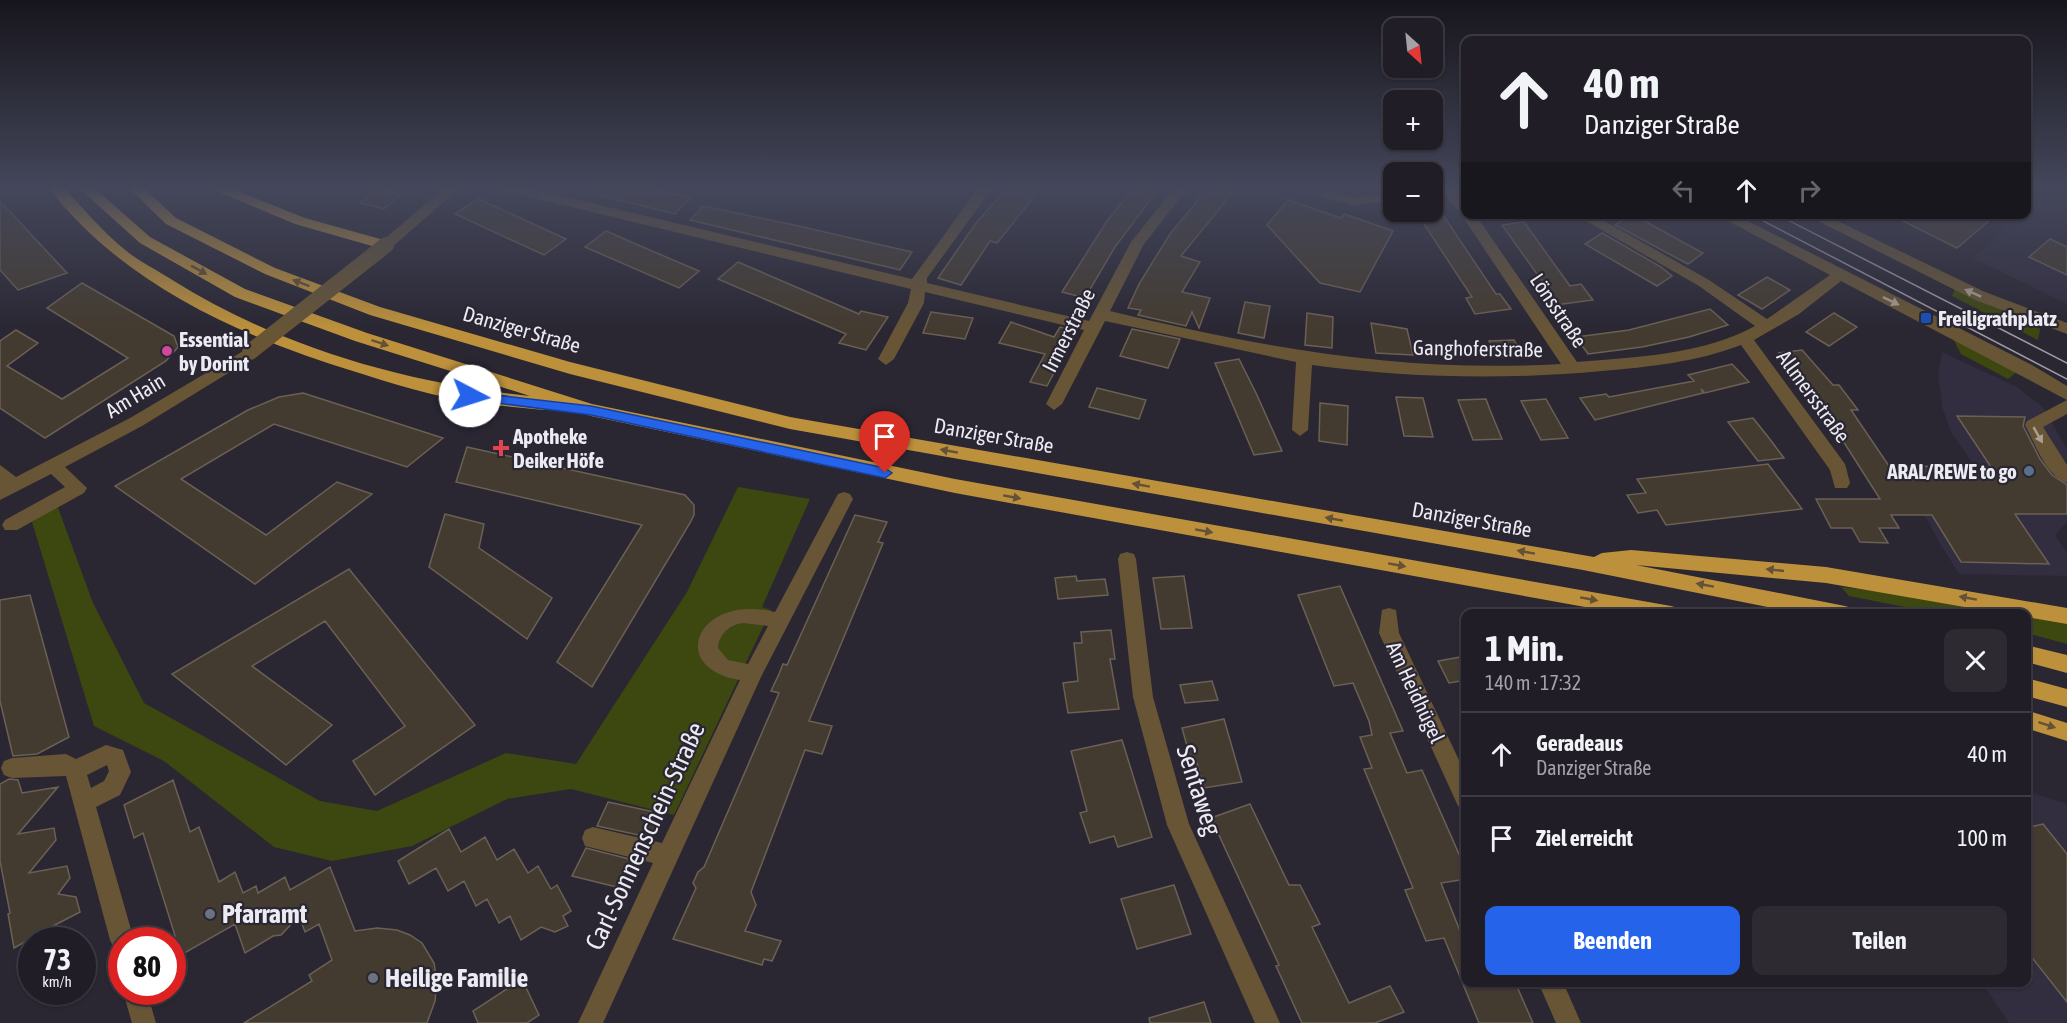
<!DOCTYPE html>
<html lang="de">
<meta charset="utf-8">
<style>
:root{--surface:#201d26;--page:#2d2a32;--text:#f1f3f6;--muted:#a2a2a7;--line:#3d3b43;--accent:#2563eb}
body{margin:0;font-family:"Asap Condensed",sans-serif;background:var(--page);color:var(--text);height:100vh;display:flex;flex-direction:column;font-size:22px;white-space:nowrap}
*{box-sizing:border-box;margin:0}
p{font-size:20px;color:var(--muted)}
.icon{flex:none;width:33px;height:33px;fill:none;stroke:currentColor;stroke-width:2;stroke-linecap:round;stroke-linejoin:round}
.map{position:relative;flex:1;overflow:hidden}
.details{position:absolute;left:1461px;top:609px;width:570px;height:378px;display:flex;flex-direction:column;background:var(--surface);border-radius:12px;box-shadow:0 2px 4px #0004,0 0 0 2px var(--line)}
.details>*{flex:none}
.hud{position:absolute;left:1461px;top:36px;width:570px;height:183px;border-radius:12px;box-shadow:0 2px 4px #0004,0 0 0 2px var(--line);background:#201d26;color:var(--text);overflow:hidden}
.needle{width:39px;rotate:153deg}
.fabs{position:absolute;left:1383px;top:18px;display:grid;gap:12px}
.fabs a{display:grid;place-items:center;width:60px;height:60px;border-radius:12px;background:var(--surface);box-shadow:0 2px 4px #0004,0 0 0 2px var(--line);font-size:30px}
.speed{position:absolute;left:18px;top:927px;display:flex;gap:12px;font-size:30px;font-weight:700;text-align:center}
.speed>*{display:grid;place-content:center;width:78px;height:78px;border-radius:50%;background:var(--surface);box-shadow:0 2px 4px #0004,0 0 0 2px var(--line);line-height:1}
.speed small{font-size:15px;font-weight:400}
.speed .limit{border:9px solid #d22;background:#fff;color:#111}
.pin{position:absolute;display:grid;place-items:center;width:51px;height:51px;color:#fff;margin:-62px -26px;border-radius:50% 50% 50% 0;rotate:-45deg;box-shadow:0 0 6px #0007}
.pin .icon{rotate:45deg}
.me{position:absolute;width:66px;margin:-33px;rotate:95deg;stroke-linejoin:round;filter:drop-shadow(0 0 4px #0008)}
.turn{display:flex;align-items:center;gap:21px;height:126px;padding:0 24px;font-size:27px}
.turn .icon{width:78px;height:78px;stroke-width:2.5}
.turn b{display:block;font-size:42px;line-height:51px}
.lanes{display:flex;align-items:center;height:57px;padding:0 24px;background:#0003;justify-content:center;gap:30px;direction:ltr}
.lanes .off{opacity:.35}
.round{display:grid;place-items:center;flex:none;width:63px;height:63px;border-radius:12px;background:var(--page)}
.head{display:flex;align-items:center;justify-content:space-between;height:102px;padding:0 24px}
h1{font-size:36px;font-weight:700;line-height:45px}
.cta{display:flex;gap:12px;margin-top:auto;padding:12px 24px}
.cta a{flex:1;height:69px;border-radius:12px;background:var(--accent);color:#fff;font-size:24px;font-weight:700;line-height:69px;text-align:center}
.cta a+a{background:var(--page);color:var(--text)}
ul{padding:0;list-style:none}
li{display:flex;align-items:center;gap:18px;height:84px;padding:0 24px;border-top:2px solid var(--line)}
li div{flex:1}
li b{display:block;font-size:22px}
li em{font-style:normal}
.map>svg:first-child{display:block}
</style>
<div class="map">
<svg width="2067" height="1023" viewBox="0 0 2067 1023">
<rect width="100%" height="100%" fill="#2a2733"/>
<!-- built -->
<path fill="#322d3f" d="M2027,187h40v117l-94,-46 29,-26 -4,-2 18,-15 10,-1 1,-8 9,-8 -9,-5z
M1942,352l75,35 26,20 24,42v73l-12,13 12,18v23l-108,-2 -17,-27 -18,-33 67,-24 -40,-58 -8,-22 -5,-36z
M2027,791l40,13v219h-58l-27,-40 44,-1z"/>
<!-- green -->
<path fill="#3d4710" d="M1955,289l86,35 -3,16 -86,-44z
M1951,335l69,34 -12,10 -47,-25z
M738,487l72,12 -48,108 9,3 -97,205 -103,-26 -64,10 -95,47 -80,15 -58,-14 -110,-86 -70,-35 -62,-204 25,-17 36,98 51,100 176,98 57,10 129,-58 70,11 111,-172z
M1841,587l116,13 110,20v24l-40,-11 -1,-19 -90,-1 -87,-17z"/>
<!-- building -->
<path fill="#443b30" stroke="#6b6055" stroke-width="1.5" d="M595,187h52l43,11 -15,16 -81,-20z
M1008,187h34l-45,56 -7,-2 -29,44 -23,-7 38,-55z
M1134,187h26l-45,60 -30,51 -23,-6 45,-71z
M1209,187h28l-56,69 19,6 -18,30 28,6 -11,30 -7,-16 -6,14 -48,-11 3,-5 -13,-2 11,-24 31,-50z
M378,188l23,6 -17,15 -24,-6z
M478,199l25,11 63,29 -22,16 -89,-41z
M1288,200l53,18 3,-4 49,17 -33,61 -40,-9 -53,-58z
M0,201l67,72 -49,17 -18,-20z
M703,206l91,19 118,27 -12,18 -210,-50z
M1416,212h25l55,82h4l11,15 -36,5 -9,-16 6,-1z
M1632,214l27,15 44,24 -15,11 -73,-39z
M1889,214h108l-40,34z
M1524,222l46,64 11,-2 12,16 -45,6 -11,-16 10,-2 -45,-63z
M606,231l39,17 54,23 -20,17 -94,-41z
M1602,233l59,34 11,9 -15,10 -72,-42z
M2050,239l17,8v28l-38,-18z
M738,262l121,52 2,-3 27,6 -22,33 -27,-7 7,-9 -128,-55z
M1767,277l23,13 -28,19 -24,-14z
M82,283l92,53 4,11 -12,14 -121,77 -45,-30v-67l16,-11 22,13 -31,23 55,33 66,-41 -81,-50z
M1245,302l25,4 -6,32 -26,-5z
M1710,309l18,16 -39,12 -47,10 -54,7 -12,-17 53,-7z
M931,312l42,6 -8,21 -42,-6z
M1307,313l26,4 -1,31 -27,-3z
M1834,313l23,14 -28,19 -23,-14z
M1011,322l43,15 6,-10 16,4 -29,55 -17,-4 15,-28 -46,-11z
M1371,323l36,6 6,26 -37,-2z
M1132,329l48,10 -12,29 -48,-12z
M1514,340l9,16 -25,1 -9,-16z
M1802,350l31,35h6l19,25h-7l38,56 102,1 -34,-51 68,1 -2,9 17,33 12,16 15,10v29h-52l34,50 -88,-2 -29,-47h-41l8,13h-20l9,15 -28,-1 -8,-14h-21l-15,-29h64l-56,-88 -45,-58z
M1239,359l17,34 26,58 -28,4 -39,-92z
M1732,364l17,18 -44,11 -4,-4 2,4 -108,27 -15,-22 26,-4 3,3 85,-16 -6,-6z
M1097,388l49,12 -7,19 -50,-12z
M303,393l140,45 -36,29 -133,-43 -93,55 85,56 71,-53 35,12 -117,90 -140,-98 133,-76 31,-13z
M1396,397l27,1 10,39 -29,-1z
M1486,399l4,11 12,29 -29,1 -15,-40z
M1546,399l5,9 17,30 -27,2 -20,-39z
M1320,403l28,3 -1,39 -28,-4z
M1753,418l16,20 15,20 -26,3 -30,-39z
M467,447l218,48 9,10v10l-4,8 -98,164 -35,-25 85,-137 -186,-43z
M1768,464l34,45 -136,16 -9,-15 -19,3 -11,-18 19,-2 -9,-14z
M445,514l39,10 -5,24 73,50 -25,41 -98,-72z
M855,515l32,7 -9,20 5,1 -74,178 23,5 -10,28 -17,-4 -54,142 5,13 -11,26 36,10 -9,20 -8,-2 -2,6 -89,-26 23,-51 -3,-5 5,-11 6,-5 75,-174 -8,-2 8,-17 4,-10 4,1z
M349,569l126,156 -100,70 -22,-34 52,-35 -80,-105 -73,45 80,59 -46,40 -114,-91z
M1076,576l1,5 28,-2 3,16 -50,4 -3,-21z
M1184,576l8,52 -31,1 -8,-51z
M1340,586l63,145 -13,2 17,40 15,-3 44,100v9l-25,4 25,63v36h49l18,41h-54l-35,-85 -18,3 -21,-51 8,-2 -49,-119 8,-1 -12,-31 12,-2 -3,-14 -16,-38 -19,3 -36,-91z
M30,595l39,142 -32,17 -24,2 -13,-55v-101z
M1111,630l4,29h-5l9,50 -51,4 -5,-30 15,-2 -4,-38h8l-1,-11z
M1466,656v24l-17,3 -11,-22z
M1212,681l6,19 -33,3 -5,-18z
M1224,719l18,63 -38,6 -7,-25 -5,1 -10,-36z
M1122,740l30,97 -34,10 -4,-11 -24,7 -10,-30 7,-2 -16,-60z
M9,779l9,1 4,13 36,-6 -40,47 36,-6 2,12 -27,33 38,-7 3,12 -12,16 18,3 4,15 -29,15 3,13h-26l-14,8 -6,-34 2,-1 -10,-52v-77z
M173,780l17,52 9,-5 20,55 16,-10 8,21 13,-7 2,7 27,-16 5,13 40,-23 25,64 22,-3 20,2 13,5 12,8 12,20 3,18 -2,20 -8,22h-183l68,-42 -3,-6 23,-15 -13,-36 -14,8 -6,-16 -18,19 -8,1 -28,17 -10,-29 -54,31 -38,-122 -9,5 -10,-33z
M608,802l56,12 -12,24 -55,-12z
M1250,804l39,81h11l20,39 -8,3 37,76 41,-17 14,26 -29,11h-73l-26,-57 3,-1 -68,-147z
M2043,824l24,30v148l-41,-52v-122z
M449,829l12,23 24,-15 12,23 17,-11 14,24 10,-7 13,23 6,-4 14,26 -8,5 5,10 -13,6 -14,-5 -20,13 -11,-24 -11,7 -12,-24 -11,7 -12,-25 -16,10 -12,-23 -27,16 -11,-23z
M586,848l55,14 -12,28 -57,-14z
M1174,885l17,49 -54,15 -16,-50z
M522,979l17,36 -12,8h-49l-5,-12z
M1204,1002l7,21h-61l-1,-5z"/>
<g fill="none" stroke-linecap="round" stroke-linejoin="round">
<!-- minor -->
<path fill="#675536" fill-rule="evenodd" d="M445,187h16l-70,61h-10l-2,-3 2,-3z
M498,187h25l389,92 67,-92h14l-66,91v5l162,38 42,-79 44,-55h14l-45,57 -34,67c154,37 292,62 451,53l-100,-150 -22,-27h15l12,14v13h9l102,148c60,-5 124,-7 178,-36l-56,-40 -125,-72h18l117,66 58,39 63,-44 -115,-61h19l298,151 35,21v14l-226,-119 -42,33 -45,26 91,124 5,19 -3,5h-12l-5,-18 -89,-125c-44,17 -92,22 -139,26 -96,9 -194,7 -290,-6l-4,65 -8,6 -8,-6 4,-68 -191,-41 -43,83 -8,6 -8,-6 38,-74 -159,-38 -1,11 -30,56 -8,6 -8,-6 30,-56 3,-14 -406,-98z
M1329,191l24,6 41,-4v8l-41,4 -29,-7 -2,-3z
M1804,214h19l162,78 82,31v11l-92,-34z
M250,347l6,1 2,4 -2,4 -114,70 -77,41 22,21 -3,5 -67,37h-12l-3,-5 3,-5 60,-33 -14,-13 -51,26v-35l16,12 114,-59z
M2067,400v14l-24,13 24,38v18c-21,-7 -32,-40 -42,-58l2,-4z
M844,492l6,2 3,5 -92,178 -158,346h-25l75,-160 -68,-17 -3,-8 3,-8 8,-3 69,16 78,-163c-74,-12 -43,-87 35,-68l63,-118zM743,623l25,3 -20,38 -20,-4 -10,-12c1,-14 11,-23 25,-25z
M1127,552l7,2 2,5 17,138 36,127 91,199h-25l-88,-198 -34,-128 -15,-138 2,-5z
M1389,608l7,2 3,23 67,142v34l-8,-3 -79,-173 3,-23z
M106,745l17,5 8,22 -11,23 -24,12 38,133h-12v12l-8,-4 -4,-8 -44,-164 -54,2 -8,-3 -3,-7 3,-7 8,-3 54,-4 10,5zM107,765l2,6 -5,10 -13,7 -4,-13z
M1538,982h25l18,41h-25z
M123,992h24l9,31h-24z"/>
<!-- highway -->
<path fill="#bd913c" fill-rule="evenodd" d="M48,187h15c20,21 39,44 61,62 14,12 33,21 50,32 106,66 231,102 356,115l-175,-55 -120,-44 -95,-54 -62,-56h15l57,50 95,52 122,44 225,71 363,75 716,127 7,2 2,6h-56l-669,-121 -364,-77 -39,-12 -2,4 -6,2c-24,-3 -49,-4 -73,-8 -39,-6 -77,-18 -115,-30 -114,-35 -233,-87 -308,-185z
M128,187h15l33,31 99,50 105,39 190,55 220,55 804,140 8,-4 29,-3 195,17 241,41v16l-41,-7v-3h-21l-179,-31 -190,-18 209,41 7,2 2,6h-52l-219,-44 -793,-141 -220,-55 -200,-59 -105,-41 -99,-50z
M207,187h20l78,31 86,24 2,3 -7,5 -91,-26z
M2026,645l41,10v18l-41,-11z
M2026,678l41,11v18l-41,-11z
M2026,710l41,13v18l-41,-13z"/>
<!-- tram -->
<path stroke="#9e9ba5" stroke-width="1.5" d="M1750,214l317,165
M1776,214l291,149"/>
<!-- minor-bridge -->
<path stroke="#675536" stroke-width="16" d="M250,352l136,-107"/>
</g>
<!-- one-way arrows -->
<defs><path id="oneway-solid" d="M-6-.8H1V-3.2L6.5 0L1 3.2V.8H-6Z" transform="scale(1.5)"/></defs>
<g fill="#655137">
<use href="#oneway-solid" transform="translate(199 270) rotate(29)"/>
<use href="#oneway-solid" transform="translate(301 283) rotate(-159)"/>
<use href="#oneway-solid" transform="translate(380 343) rotate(18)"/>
<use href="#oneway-solid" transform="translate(949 451) rotate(-170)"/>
<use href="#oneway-solid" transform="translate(1141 485) rotate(-170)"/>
<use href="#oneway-solid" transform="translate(1012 497) rotate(10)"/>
<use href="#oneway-solid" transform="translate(1334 519) rotate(-170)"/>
<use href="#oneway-solid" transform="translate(1204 531) rotate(10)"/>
<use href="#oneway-solid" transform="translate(1526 552) rotate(-170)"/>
<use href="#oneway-solid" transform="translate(1397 565) rotate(10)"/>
<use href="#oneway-solid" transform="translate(1775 570) rotate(-174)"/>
<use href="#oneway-solid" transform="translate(1705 585) rotate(-170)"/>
<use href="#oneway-solid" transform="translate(1968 598) rotate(-170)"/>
<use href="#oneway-solid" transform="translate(1589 599) rotate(10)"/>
<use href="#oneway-solid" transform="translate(2047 725) rotate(18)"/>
</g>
<g fill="#aaa094">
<use href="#oneway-solid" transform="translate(1973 293) rotate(-156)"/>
<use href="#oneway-solid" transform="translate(1891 301) rotate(26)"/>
<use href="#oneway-solid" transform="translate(2038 435) rotate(60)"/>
</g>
<!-- sky -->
<linearGradient id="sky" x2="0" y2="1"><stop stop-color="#17151c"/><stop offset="0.57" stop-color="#44475b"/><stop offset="1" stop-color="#44475b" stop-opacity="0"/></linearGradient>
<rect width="2067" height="330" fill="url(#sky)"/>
<!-- route -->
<path fill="#2563eb" stroke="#184099" stroke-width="1.5" d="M470,392l121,14 294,62 7,5 -7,5 -294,-63 -125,-16 -2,-3z"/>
<!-- markers -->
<rect fill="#1a4fb4" stroke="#2a2733" stroke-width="2" x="1920" y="312" width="12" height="12" rx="3"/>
<circle fill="#d1479c" stroke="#2a2733" stroke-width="2" cx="167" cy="351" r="6"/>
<path fill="#e0444e" stroke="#2a2733" stroke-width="2" d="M498 439h6v6h6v6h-6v6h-6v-6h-6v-6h6z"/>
<circle fill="#5c6f8a" stroke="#2a2733" stroke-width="2" cx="2029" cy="471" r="6"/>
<g fill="#6b7280" stroke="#2a2733" stroke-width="2">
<circle cx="210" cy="914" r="6"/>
<circle cx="373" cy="978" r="6"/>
</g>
<g text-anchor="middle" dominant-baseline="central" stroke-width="4.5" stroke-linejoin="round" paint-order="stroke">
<!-- street labels -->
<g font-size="21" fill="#eceaf2" stroke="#2a2733">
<text transform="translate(1559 310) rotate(56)">Lönsstraße</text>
<text transform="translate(522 329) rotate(16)">Danziger Straße</text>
<text transform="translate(1068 330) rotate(-63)">Irmerstraße</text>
<text transform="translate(1478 348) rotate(1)">Ganghoferstraße</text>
<text transform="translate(135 395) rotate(-31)">Am Hain</text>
<text transform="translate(1814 396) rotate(54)">Allmersstraße</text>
<text transform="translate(994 435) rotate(10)">Danziger Straße</text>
<text transform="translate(1472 519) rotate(10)">Danziger Straße</text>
<text transform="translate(1416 692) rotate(65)">Am Heidhügel</text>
</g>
<!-- poi labels -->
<g font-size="21" font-weight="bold" fill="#eceaf2" stroke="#2a2733" text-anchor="start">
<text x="1938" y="318">Freiligrathplatz</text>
<text x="179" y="339">Essential<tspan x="179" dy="24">by Dorint</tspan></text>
<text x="513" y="436">Apotheke<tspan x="513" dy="24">Deiker Höfe</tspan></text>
<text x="2017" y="471" text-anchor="end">ARAL/REWE to go</text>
</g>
<!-- near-street labels -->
<g font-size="26" fill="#eceaf2" stroke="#2a2733">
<text transform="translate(1199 790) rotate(72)">Sentaweg</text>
<text transform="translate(645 836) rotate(-65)">Carl-Sonnenschein-Straße</text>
</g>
<!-- near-poi labels -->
<g font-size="26" font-weight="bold" fill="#eceaf2" stroke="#2a2733" text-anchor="start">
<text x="222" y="914">Pfarramt</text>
<text x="385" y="978">Heilige Familie</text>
</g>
</g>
</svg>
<div class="fabs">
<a><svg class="needle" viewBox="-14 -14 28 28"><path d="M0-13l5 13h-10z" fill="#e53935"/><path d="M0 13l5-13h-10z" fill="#a2a2a7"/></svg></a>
<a>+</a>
<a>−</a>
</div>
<div class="speed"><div>73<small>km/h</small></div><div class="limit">80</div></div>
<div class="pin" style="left:885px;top:473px;background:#d93025"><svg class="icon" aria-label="arrive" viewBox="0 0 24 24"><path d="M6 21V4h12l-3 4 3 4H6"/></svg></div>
<svg class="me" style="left:470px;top:396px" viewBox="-20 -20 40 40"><circle r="19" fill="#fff"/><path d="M0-13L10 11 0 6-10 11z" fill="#2563eb"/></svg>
<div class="hud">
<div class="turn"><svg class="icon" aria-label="ahead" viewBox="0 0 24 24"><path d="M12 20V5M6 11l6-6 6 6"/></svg><div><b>40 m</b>Danziger Straße</div></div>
<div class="lanes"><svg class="icon off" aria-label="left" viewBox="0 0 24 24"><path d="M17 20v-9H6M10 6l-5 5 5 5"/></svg><svg class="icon" aria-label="ahead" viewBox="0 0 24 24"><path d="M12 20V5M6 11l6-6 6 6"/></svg><svg class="icon off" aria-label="right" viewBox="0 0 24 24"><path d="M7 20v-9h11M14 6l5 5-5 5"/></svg></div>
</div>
<section class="details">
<div class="head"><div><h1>1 Min.</h1><p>140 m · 17:32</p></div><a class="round"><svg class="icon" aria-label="close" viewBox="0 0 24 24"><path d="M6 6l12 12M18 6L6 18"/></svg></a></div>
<ul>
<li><svg class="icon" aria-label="ahead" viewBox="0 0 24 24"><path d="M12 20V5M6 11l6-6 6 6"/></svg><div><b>Geradeaus</b><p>Danziger Straße</p></div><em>40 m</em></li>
<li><svg class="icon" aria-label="arrive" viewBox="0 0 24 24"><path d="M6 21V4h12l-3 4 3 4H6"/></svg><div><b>Ziel erreicht</b></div><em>100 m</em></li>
</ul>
<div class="cta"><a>Beenden</a><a>Teilen</a></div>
</section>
</div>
